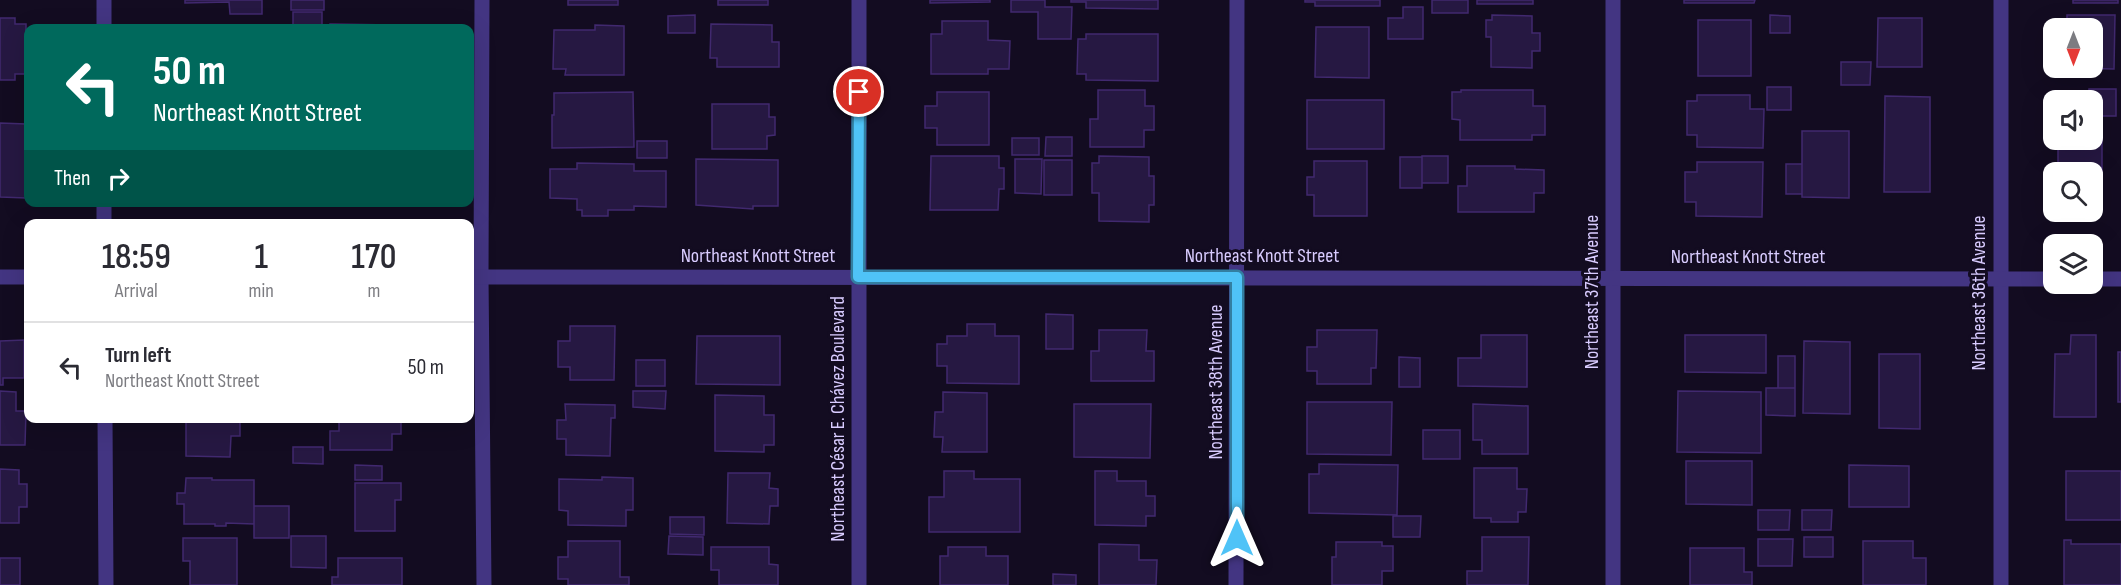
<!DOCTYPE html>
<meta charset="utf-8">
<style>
:root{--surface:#fff;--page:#f2f2f3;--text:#2b2b33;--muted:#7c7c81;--line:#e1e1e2}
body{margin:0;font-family:"Sofia Sans Condensed",sans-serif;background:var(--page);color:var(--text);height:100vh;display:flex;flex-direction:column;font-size:22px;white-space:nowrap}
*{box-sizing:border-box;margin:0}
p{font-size:20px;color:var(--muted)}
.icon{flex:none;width:33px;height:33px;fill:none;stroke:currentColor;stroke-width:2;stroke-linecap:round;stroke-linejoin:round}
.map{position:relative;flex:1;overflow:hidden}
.details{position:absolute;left:24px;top:219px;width:450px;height:204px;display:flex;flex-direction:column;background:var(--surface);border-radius:12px;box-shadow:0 6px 24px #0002}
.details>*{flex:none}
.top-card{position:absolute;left:24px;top:24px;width:450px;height:183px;border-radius:12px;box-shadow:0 6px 24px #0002;background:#00695c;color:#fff;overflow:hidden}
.needle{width:39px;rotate:180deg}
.fabs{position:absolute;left:2043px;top:18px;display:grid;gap:12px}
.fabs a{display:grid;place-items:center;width:60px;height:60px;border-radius:12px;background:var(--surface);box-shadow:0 6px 24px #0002;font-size:30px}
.pin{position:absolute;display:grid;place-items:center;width:51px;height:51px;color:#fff;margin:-26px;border:3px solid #fff;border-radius:50%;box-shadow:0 2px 6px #0007}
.me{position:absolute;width:66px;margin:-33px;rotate:0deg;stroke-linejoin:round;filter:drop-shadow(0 0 4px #0008)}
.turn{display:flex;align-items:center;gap:21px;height:126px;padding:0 30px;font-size:27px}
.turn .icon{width:78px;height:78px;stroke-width:2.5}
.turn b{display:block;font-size:42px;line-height:51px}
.then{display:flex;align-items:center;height:57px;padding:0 30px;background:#0003;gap:12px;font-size:22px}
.eta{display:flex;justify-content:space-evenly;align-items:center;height:102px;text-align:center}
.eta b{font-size:36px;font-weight:600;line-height:42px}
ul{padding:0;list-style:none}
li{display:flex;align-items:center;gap:18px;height:90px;padding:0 30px;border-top:2px solid var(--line)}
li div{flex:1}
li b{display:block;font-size:22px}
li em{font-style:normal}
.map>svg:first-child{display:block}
</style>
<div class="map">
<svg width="2121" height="585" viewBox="0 0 2121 585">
<rect width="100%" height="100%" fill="#130c21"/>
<!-- building -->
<path fill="#261842" stroke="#41296f" stroke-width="1.5" d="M185,0h77v14h-32l-1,-12 -44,1z
M291,0h33v10h-33z
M568,0h50v5h-50z
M718,0h50v5h-50z
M930,0h60v2l-60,1z
M1011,0h34v7h27l-1,32h-33v-27h-27z
M1071,0h87v9l-72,-1v-6h-15z
M1305,0h75v6h-65v-4h-10z
M1432,0h36v13h-36z
M1477,0h56v4h-56z
M1684,0h71l-1,3h-70z
M2073,0h45v3h-45z
M1403,7h20v32h-35v-21h15z
M293,12h29v16h-29z
M695,15v18h-27v-17z
M1492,15l40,1v17h8v18h-8v17l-41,-1v-30h-5v-17h6z
M1770,15l20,1v17h-20z
M2067,15h48l-1,54 -47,-1h25v-40h-25z
M0,18h15v6h11v50h-11v6h-15z
M1878,18h44v49h-45z
M1698,20h53v56h-53z
M942,21h46v19l22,1 -1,28h-21v5h-57v-40h11z
M330,24l62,1v3h-62z
M711,24l61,1v17h7v25h-62v-9h-7z
M595,25l29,1v49h-59l1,-6h-13l1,-39h41z
M1316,27h53v51l-54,-1z
M1086,34h72v47l-72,-1v-6h-9l1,-35h8z
M1841,62h30l-1,23h-29z
M1767,87h24v23h-24z
M2089,89h27v27h-24v-16h-3z
M1098,90h47v16h9v24h-10v17h-54v-28h8z
M1461,90h72v16h12v29h-13v5h-72v-20l-8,-1v-27h9z
M633,92l1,55 -82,1v-33h2v-22z
M937,92h52v53h-52v-17h-12v-22h12z
M1697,95h53v14h14l-1,39 -66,-1v-12h-10v-34h10z
M1885,96l45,1v95h-46z
M1307,100h77v49h-77z
M712,104h57v13h6v18l-8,1v13h-55z
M0,123l26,1v74l-26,-1z
M1802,131h47v67l-47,-1z
M2092,135h10v63h-10v-26h-34v-32h34z
M1046,137h26v19h-27z
M1012,138h27v17h-27z
M637,141h30v17h-30z
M931,156h68v12h5v21h-5l-1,21h-68z
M1099,156l50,1v19h5v29h-5v17l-50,-1v-28h-7v-30h7z
M1422,156h26v27h-26z
M1400,157h22v31h-22z
M696,159l82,1v46h-25v3l-57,-4z
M1015,159h27l-1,35 -26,-1z
M1044,160h28v35h-28z
M1314,161h53v55h-53v-21h-7v-18h7z
M1697,162h66l-1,55 -66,-1v-14h-11v-30h12z
M577,163l57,1v7h32v36l-32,-1v4h-26v6h-26v-6h-5v-11l-27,-1v-29h27z
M1786,164h16v30h-16z
M1467,166h48v3l29,1v23h-10v19h-76v-26h9z
M1046,314l27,1v34h-27z
M967,324h28v12h24v48l-72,-1v-17h-10v-22h10v-8h20z
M570,326h45l-1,54h-44v-13h-12v-26h12z
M1099,330h48l-1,21h8v30h-63v-30h8z
M1317,330h60l-1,38h-5v16h-54v-13h-10v-24h10z
M1481,335h46v52l-69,-1v-28h23z
M1685,335h81v38l-81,-1z
M2071,335h25v82h-42l1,-63h15z
M697,336h83v49l-84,-1z
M24,340v38h-21v7h-3v-44z
M1804,341l46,1v72l-47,-1z
M2118,352h3v50h-3z
M1879,354h41v75l-41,-1z
M1778,356h17v32h-17z
M1399,357l21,1v29h-21z
M636,360h29v26h-29z
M1766,388h29v28l-29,-1z
M0,391l16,1v19h10l-1,34h-25z
M633,391h33l-1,18 -32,-2z
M1678,391l83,1v61l-84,-1z
M943,392l44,1v59h-45l1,-15h-9l1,-25h8z
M715,395l49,1v19h10v30h-10v7l-49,-1z
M1307,402h85l-1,53 -84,-1z
M565,404l50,1v13h-4l-1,38 -44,-1v-16h-9v-19h9z
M1074,404h77l-1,54 -76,-1z
M1473,404l55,2v48h-46v-14h-9z
M186,418h54v18h-9l-1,21 -44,-1z
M339,418h62v16h-9v16h-62v-19h9z
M1423,430h37v29h-37z
M293,447h30v17l-30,-1z
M1686,461h66v44l-66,-1z
M1319,464l79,1 -1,50 -88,-2v-39h10z
M355,465l27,1v14h-27z
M1849,465l60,1v41h-60z
M1474,468h43v21h10l-1,23h-8v10h-27v-4h-17z
M0,469l19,1v14h8v23h-8v16h-19z
M944,471h30v8h46v53h-91v-35h15z
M1095,471h22v10h29v15h9v20h-9v10l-51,-1z
M2066,471h55v49h-55z
M728,473h42l-1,15 9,1v17h-8l-1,18 -42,-1z
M602,477l31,1v32h-7v16l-58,-1v-14l-9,-1v-31l43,1z
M186,478h26v2h42v44l-28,-1v3h-11v-2h-31v-20h-7v-11h8z
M355,483h46v17h-6v31h-40z
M254,506h35v32h-35z
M1758,510h32l-1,20h-31z
M1802,510h30l-1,20h-29z
M1393,516h28l-1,21h-27z
M670,517h34v18l-34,-1z
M291,536h35v32l-35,-1z
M669,536l34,1v18l-35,-1z
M1482,537h47l-1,48h-61v-14h15z
M1804,537h29v20h-29z
M183,538h54v47h-47v-24h-7z
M1758,539h35l-1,27h-34z
M2064,540h7v4h50v41h-57z
M568,541h52v36h9v8h-61v-6h-10v-22h10z
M1863,541h50v17h13v27h-63z
M1336,542h46v4h11v25h-11v14h-50v-28h4z
M1099,544l40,1v15h18l-1,25h-57z
M711,547h58v17l9,1v20h-59v-15h-8z
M948,547h38v9h22v29h-68v-29h8z
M1690,548h54v24h8v13h-62z
M0,558h20v27h-20z
M338,558h64v27h-70v-8h6z
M1053,574l23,1v10h-23z"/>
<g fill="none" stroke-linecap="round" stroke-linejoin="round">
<!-- minor -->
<path stroke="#433582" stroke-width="15" d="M482,0l-1,277 3,308
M859,0v585
M1613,0v585
M104,28v-28
M104,224v-22
M105,418l1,167
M1236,585l1,-585
M2001,585v-585"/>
<!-- tertiary -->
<path stroke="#433582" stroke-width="15" d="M0,277h28
M470,277l1584,2
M2092,279h29"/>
</g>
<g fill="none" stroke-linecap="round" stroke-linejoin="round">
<!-- route casing -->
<g stroke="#337fa1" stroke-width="15">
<path id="route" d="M859,92l-1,185h379v261"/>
</g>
<!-- route -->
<use href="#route" stroke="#4fc3f7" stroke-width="10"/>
</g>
<g text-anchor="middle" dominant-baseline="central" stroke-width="6" stroke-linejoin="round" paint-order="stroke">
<!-- street labels -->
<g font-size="20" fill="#d9ccff" stroke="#130c21">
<text x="758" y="256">Northeast Knott Street</text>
<text x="1262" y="256">Northeast Knott Street</text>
<text x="1748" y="257">Northeast Knott Street</text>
<text transform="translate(1592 292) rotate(-90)">Northeast 37th Avenue</text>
<text transform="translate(1979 293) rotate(-90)">Northeast 36th Avenue</text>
<text transform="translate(1216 382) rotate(-90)">Northeast 38th Avenue</text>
<text transform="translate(838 419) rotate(-90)">Northeast César E. Chávez Boulevard</text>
</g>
</g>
</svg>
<div class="fabs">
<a><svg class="needle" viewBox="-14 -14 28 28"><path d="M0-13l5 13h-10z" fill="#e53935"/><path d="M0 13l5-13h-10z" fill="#7c7c81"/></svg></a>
<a><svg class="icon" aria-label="sound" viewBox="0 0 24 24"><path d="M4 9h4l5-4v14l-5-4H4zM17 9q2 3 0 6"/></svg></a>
<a><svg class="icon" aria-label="search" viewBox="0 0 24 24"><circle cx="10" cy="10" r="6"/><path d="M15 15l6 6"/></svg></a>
<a><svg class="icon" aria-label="layers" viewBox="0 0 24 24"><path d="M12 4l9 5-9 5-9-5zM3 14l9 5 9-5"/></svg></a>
</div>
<div class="pin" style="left:859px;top:92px;background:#d93025"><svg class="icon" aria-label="arrive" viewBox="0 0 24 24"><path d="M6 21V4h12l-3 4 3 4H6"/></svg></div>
<svg class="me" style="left:1237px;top:538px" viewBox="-20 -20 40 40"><path d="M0-17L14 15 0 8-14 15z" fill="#4fc3f7" stroke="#fff" stroke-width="4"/></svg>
<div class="top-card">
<div class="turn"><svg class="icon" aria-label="left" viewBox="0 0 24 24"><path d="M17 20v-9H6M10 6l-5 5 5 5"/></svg><div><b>50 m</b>Northeast Knott Street</div></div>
<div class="then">Then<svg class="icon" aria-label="right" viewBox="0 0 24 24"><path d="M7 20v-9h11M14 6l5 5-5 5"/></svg></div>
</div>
<section class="details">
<div class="eta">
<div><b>18:59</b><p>Arrival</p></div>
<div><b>1</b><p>min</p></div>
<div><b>170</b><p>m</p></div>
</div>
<ul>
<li><svg class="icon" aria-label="left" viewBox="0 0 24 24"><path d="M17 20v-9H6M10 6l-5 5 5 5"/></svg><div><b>Turn left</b><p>Northeast Knott Street</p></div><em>50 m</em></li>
</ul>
</section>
</div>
